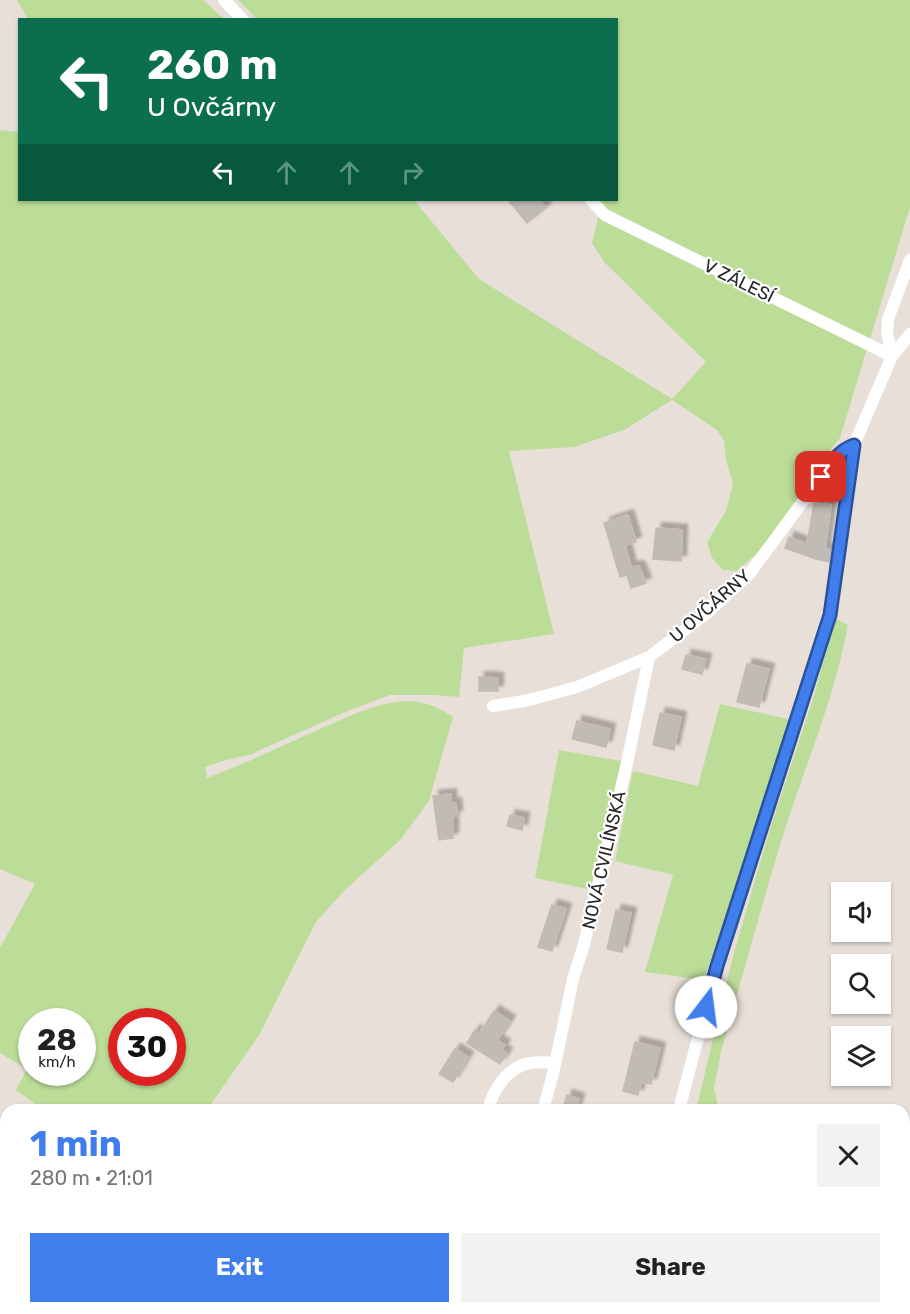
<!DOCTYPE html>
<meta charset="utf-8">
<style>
:root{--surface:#fff;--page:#f2f2f2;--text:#222;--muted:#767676;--accent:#407eee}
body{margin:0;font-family:Rubik,sans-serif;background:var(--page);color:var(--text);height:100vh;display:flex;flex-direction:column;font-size:22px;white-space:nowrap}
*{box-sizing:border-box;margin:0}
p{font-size:20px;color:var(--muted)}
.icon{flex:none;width:33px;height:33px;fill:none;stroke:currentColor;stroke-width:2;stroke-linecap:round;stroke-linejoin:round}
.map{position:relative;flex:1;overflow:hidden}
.sheet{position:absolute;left:0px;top:1104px;width:910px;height:210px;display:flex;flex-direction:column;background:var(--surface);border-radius:18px 18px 0 0;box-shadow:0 2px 4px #0004}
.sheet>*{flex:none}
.guide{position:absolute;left:18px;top:18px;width:600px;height:183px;border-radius:0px;box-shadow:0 2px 4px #0004;background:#0b6e4f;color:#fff;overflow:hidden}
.buttons{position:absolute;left:831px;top:882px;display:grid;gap:12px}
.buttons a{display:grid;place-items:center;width:60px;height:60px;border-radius:0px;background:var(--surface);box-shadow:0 2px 4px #0004;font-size:30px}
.speed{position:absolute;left:18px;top:1008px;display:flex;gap:12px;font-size:30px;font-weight:700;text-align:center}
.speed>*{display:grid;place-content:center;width:78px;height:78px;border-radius:50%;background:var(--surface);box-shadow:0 2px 4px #0004;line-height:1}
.speed small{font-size:15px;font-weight:400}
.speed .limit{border:9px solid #d22;background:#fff;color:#111}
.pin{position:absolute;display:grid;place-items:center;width:51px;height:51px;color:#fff;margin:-26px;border-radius:12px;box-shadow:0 3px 9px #0006}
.me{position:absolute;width:66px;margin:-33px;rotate:15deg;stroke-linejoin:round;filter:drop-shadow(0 0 4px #0008)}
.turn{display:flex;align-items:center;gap:21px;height:126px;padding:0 30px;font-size:27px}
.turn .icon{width:78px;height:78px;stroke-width:2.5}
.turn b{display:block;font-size:42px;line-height:51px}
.lanes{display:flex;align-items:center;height:57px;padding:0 30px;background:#0003;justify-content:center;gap:30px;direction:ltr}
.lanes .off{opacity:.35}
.round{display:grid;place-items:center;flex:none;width:63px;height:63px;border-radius:0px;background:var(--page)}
.head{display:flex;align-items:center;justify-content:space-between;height:102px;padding:0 30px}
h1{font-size:36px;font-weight:700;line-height:45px;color:var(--accent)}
.action{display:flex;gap:12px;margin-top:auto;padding:12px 30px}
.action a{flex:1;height:69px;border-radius:0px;background:var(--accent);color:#fff;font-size:24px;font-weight:700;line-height:69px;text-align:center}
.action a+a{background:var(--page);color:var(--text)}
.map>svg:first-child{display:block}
</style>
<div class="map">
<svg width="910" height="1314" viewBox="0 0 910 1314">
<defs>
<filter id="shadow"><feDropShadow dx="5.5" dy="-5.5" stdDeviation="1.5" flood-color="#0004"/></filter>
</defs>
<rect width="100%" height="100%" fill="#e9dfd9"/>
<!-- green -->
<path fill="#bbdd98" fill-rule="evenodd" d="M17,0h186l21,19h-196z
M238,0h672v207l-70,231 -13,16 -9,21 -54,72 -27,24 -14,-1 -11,-12 -5,-16 19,-31 6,-23 1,-6 -7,-21 -2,-20 -7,-11 -45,-30 -48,30 -50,17 -65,4 45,183 -90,14 -5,49 -25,-2h-44l-40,15 -101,45 -20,4 -24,8 2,11c39,-15 77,-33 115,-50 28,-12 58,-27 88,-27 18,1 29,7 43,16l-24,84 -28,38 -57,52 -28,31 -57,113 -52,75h-163l-28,-20 11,-21 -27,-16v-105l35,-64 -35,-15v-739l19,2 1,68h394l65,79 193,120 34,-37 -101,-99 -13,-20 9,-37 -6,-6h21v-180l-359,-1zM32,1022h50v50h-50zM122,1022h50v50h-50z
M834,618l14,7c-13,70 -41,137 -63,204 -23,74 -43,149 -64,223l-7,36 5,22h-23l37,-154 37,-127 45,-136z
M720,704l72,16 -88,260 -59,-8 28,-97 -58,-14 18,-90 65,15z
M559,750l62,11 -28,129 -58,-12z
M905,1204l5,4v106h-355l1,-6h348z
M486,1308h62l-1,6h-66z"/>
<!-- building -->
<path fill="#c1bbb5" stroke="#c4bbb3" stroke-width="1.5" filter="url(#shadow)" d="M508,200h31l7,8 -19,15z
M814,503l17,2 -6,44 6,1 -2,12 -13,-3 -31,-11 4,-11 18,7z
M628,515l8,27 -11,3 6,22 8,-1 7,17 -15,5 -4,-13 -7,2 -16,-54z
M656,528l26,2 -1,31 -28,-2z
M686,655l20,4 -4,15 -20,-5z
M747,664l22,5 -10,38 -22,-5z
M479,677l19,1v13h-19z
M660,713l21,4 -7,33 -21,-5z
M577,721l33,8 -4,18 -34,-8z
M451,794v10l5,-1 1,13h-4v22l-14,2 -6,-44z
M510,815l14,3 -2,12 -15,-4z
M552,905l14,4 -14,42 -14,-4z
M616,910l15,3 -9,39 -15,-3z
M494,1011l16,10 -13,19 8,5 -4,5 6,3 -7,11 -33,-21 8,-13 4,4z
M635,1042l25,6 -9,36 -10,-2 -3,13 -15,-4z
M455,1049l13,8 -15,25 -14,-8z
M567,1095l12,4 -3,11h-14z"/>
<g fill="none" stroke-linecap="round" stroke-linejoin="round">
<!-- street -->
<path stroke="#fff" stroke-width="12" d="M224,0l19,20
M591,200l14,15 287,141
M892,356l-5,-24 1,-13 22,-59
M493,706l36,-6 48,-13 72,-30 58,-44 43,-40 85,-115 10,-9 9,-4
M488,1110c5,-21 20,-43 42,-47 8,-2 17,0 24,0
M543,1110l10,-36 20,-95 11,-35 43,-181 22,-106
M679,1110l38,-145 113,-350 24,-170 38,-89 18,-22
M0,1251l6,2
M113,1308l8,6
M687,1308l1,6
M458,1314l5,-6"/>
</g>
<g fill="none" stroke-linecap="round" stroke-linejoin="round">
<!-- route casing -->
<g stroke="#2a529b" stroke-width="15">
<path id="route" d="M706,1007l11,-41 113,-351 24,-170c-16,6 -24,19 -33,32"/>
</g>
<!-- route -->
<use href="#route" stroke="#407eee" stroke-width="10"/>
</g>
<g text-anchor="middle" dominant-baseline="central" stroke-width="4.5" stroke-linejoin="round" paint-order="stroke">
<!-- street labels -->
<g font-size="18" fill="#272727" stroke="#fff">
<text transform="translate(739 281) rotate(26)">V ZÁLESÍ</text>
<text transform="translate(710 606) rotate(-41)">U OVČÁRNY</text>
<text transform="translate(604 860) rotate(-77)">NOVÁ CVILÍNSKÁ</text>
</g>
</g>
</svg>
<div class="buttons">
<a><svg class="icon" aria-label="sound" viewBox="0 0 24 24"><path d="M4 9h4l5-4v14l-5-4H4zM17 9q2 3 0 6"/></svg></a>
<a><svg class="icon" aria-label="search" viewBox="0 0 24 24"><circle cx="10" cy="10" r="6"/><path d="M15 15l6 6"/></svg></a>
<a><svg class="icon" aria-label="layers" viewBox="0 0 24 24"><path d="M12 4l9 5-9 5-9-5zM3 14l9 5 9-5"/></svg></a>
</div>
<div class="speed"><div>28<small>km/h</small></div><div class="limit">30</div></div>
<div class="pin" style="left:821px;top:477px;background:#d93025"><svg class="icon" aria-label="arrive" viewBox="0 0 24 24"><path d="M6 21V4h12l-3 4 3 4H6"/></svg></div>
<svg class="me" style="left:706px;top:1007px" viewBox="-20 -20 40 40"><circle r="19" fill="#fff"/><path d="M0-13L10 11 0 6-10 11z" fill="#407eee"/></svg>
<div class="guide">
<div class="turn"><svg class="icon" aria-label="left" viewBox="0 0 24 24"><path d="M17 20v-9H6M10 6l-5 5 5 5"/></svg><div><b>260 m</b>U Ovčárny</div></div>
<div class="lanes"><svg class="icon" aria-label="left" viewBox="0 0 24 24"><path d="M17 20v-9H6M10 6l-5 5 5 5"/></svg><svg class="icon off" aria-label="ahead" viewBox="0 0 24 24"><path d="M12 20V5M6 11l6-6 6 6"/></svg><svg class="icon off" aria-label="ahead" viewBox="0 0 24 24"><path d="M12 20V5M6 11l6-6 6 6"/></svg><svg class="icon off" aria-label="right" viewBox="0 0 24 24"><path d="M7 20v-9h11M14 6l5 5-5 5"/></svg></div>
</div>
<section class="sheet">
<div class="head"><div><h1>1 min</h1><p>280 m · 21:01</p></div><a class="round"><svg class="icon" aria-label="close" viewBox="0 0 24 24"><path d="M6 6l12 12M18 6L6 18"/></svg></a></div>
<div class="action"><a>Exit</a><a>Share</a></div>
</section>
</div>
